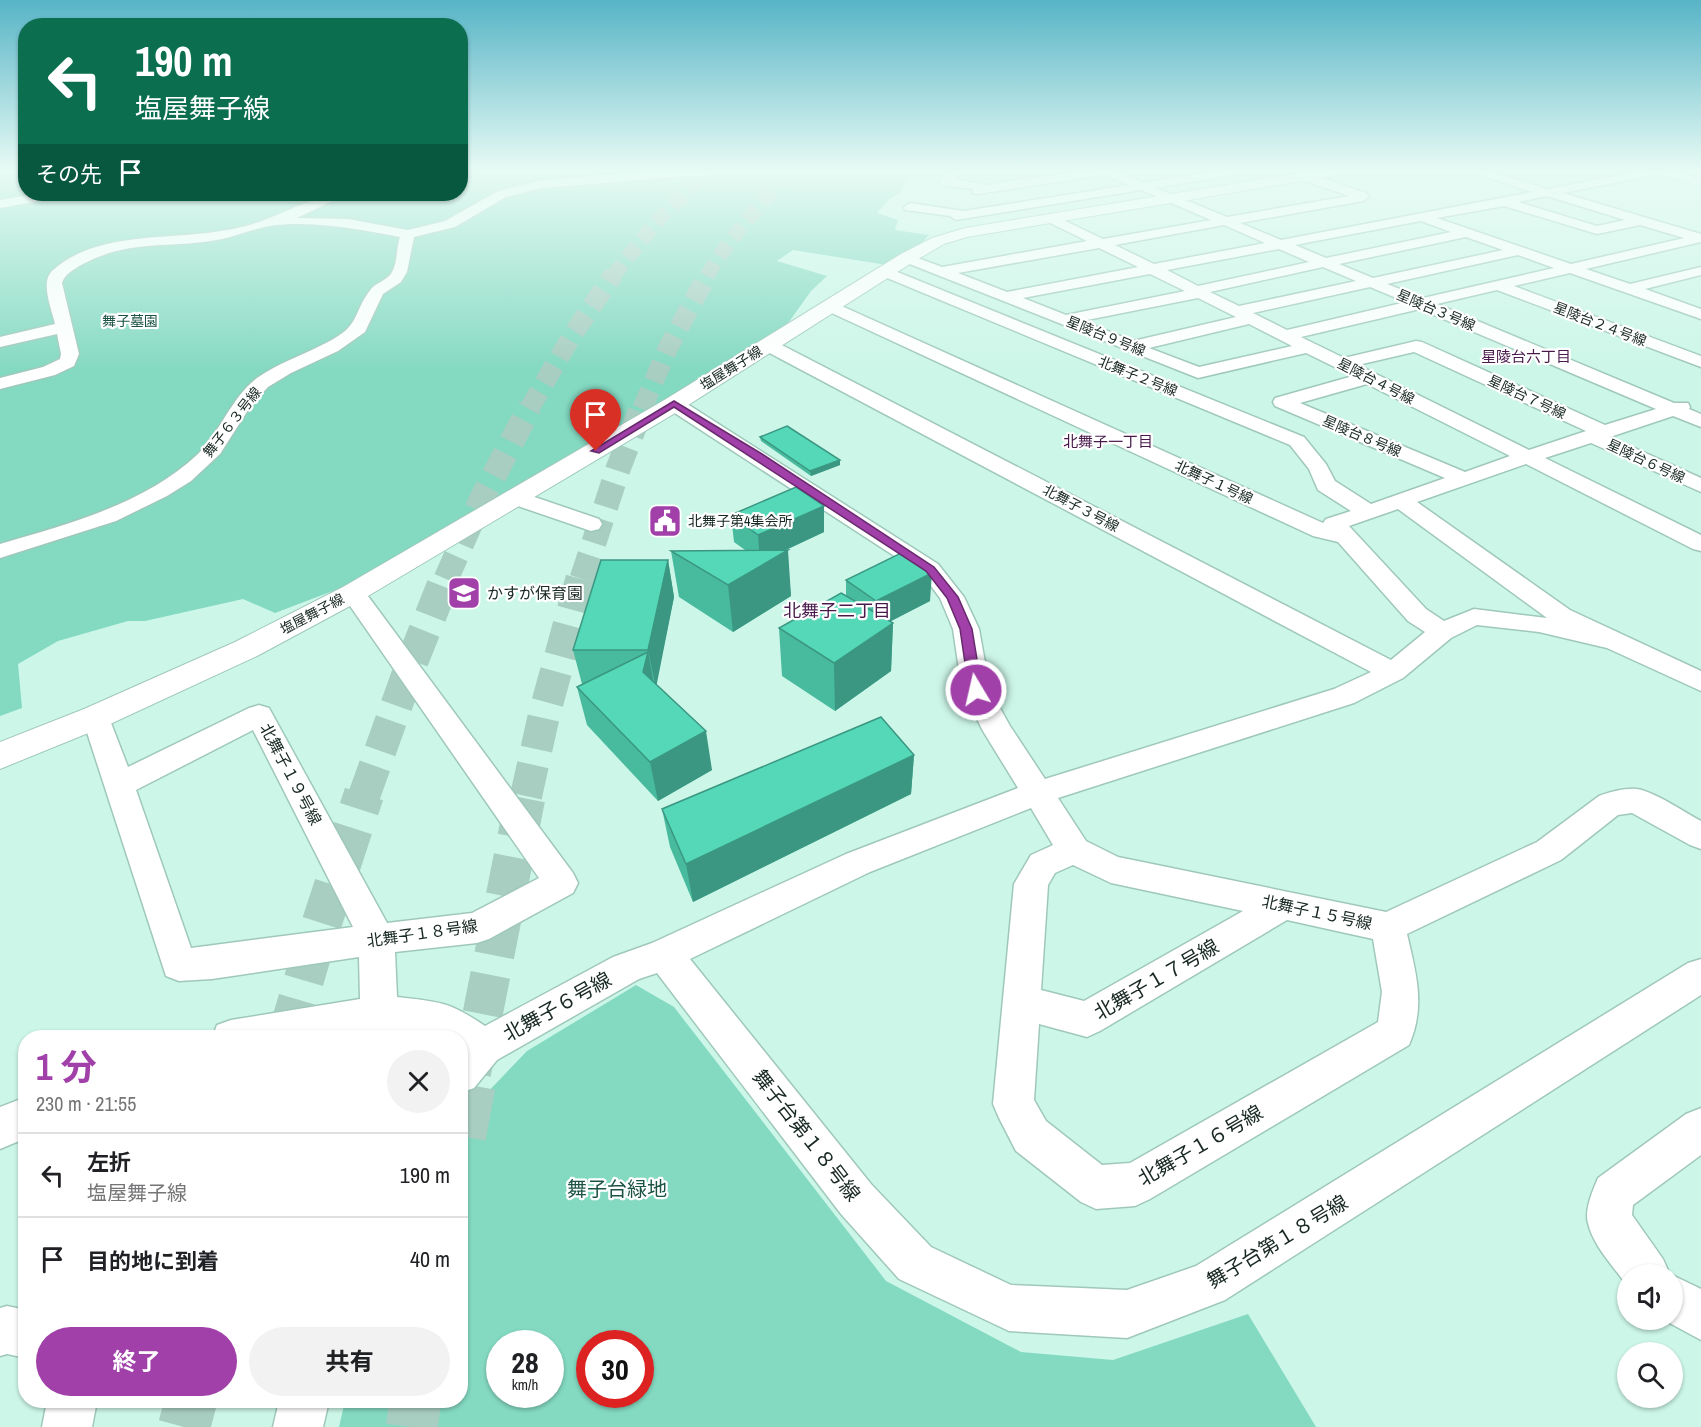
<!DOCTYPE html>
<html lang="ja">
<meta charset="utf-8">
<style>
:root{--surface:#fff;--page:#f2f2f2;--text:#202124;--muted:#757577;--line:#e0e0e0;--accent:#a040a8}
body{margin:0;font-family:"Archivo Narrow","Noto Sans JP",sans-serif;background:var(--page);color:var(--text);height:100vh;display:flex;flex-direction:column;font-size:22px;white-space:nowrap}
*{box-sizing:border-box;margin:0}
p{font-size:20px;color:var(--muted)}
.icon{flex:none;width:33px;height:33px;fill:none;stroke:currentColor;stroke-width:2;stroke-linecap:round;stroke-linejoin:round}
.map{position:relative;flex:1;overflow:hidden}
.panel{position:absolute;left:18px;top:1030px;width:450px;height:378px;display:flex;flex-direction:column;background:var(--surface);border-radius:24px;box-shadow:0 2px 4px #0004}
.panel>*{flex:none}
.top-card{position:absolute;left:18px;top:18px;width:450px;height:183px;border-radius:24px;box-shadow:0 2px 4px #0004;background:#0b6e4f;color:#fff;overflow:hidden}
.buttons{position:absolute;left:1617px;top:1264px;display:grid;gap:12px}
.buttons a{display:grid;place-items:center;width:66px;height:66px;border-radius:50%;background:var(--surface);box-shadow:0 2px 4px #0004;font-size:30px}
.speed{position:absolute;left:486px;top:1330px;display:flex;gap:12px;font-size:30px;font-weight:700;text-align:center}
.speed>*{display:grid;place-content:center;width:78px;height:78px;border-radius:50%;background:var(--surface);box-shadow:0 2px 4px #0004;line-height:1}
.speed small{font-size:15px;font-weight:400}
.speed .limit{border:9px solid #d22;background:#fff;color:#111}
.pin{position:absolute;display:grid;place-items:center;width:51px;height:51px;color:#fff;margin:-62px -26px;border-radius:50% 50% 50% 0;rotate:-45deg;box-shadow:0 0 6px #0007}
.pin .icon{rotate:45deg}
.me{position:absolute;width:66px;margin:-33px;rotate:351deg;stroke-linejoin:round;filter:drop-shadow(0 0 4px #0008)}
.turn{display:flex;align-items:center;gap:21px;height:126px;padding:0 18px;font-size:27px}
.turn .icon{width:78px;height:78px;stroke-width:2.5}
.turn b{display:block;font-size:42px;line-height:51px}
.then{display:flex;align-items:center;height:57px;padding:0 18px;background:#0003;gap:12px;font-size:22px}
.round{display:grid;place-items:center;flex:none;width:63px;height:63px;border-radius:32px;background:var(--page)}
.overview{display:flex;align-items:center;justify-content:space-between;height:102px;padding:0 18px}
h1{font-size:36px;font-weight:700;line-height:45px;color:var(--accent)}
.cta{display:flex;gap:12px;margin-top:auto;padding:12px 18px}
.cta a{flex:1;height:69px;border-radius:36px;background:var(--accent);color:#fff;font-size:24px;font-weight:700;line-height:69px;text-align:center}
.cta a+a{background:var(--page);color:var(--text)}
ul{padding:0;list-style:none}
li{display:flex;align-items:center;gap:18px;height:84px;padding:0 18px;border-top:2px solid var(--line)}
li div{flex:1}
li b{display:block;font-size:22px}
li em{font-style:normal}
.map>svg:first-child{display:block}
</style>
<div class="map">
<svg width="1701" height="1427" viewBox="0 0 1701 1427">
<rect width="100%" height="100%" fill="#ccf6e8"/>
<!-- green -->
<path fill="#84d9c1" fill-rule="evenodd" d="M0,171h25l1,23h434l1,-23h453l-15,23 -10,5 -12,14 21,7 -3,10 34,5 -10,11 -32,19 -94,-15 -16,11 50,15 -16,15 -30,42 -422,248 -84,32 -32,-14 -98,22h-17l-70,20 -40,23 4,44 -22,8z
M636,985l38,22 212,274 135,71 92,8 135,-46 68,113h-977l6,-26h115l1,-281 66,-69zM500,1344h50v51h-50zM590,1344h50v51h-50z"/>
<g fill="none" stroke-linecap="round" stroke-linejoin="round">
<!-- highway-tunnel-far5 -->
<path stroke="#a8cdc1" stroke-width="15" stroke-dasharray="15 8" stroke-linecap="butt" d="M613,276l43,-54 52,-51
M707,276c23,-39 53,-72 84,-105"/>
<!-- highway-tunnel-far4 -->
<path stroke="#a8cdc1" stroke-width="20" stroke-dasharray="20 10" stroke-linecap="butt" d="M529,409l44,-75 41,-60
M642,409l26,-61 40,-74"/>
<!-- highway-tunnel-far3 -->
<path stroke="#a8cdc1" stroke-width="25" stroke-dasharray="25 13" stroke-linecap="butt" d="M446,579l35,-79 49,-93
M582,579l36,-110 24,-62"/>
<!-- highway-tunnel-far2 -->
<path stroke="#a8cdc1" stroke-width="32" stroke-dasharray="32 16" stroke-linecap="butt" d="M364,796l48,-134 34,-85
M526,796l18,-81 38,-138"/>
<!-- highway-tunnel-far1 -->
<path stroke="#a8cdc1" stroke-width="40" stroke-dasharray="40 20" stroke-linecap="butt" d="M287,1038l23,-79 54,-165
M471,1073l55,-279"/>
<!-- highway-tunnel -->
<path stroke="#a8cdc1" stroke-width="52" stroke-dasharray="52 26" stroke-linecap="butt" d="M460,1136l12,-64
M184,1427l7,-26
M412,1427l3,-26"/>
<!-- street casing -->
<g stroke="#9fc8bb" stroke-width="3">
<path id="street" d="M656,171h87l-6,3 -59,3 -136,11 -36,9 -51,30 -41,10 -7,35 -6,10 -18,12 -18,38 -27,19 -47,22 -23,14 -16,17 -32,50 -29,27 -24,15 -51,25 -116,37v-14c68,-20 145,-40 198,-90 23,-23 33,-56 59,-76 21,-15 46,-23 69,-35 36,-18 25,-28 45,-54 6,-7 17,-9 21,-17 6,-11 4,-24 8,-35 -37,-7 -85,-16 -123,-12 -21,2 -44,13 -66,16 -48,7 -84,-1 -130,24 -8,5 -16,9 -19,18l17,71 -5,12 -19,9 -55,14v-11l43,-11 17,-8 1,-5 -4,-20 -57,13v-10l55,-13c-3,-14 -15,-41 -3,-53 40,-37 105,-32 155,-38 16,-2 33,-5 49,-10 25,-8 68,-32 91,-29l-50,24 51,1 60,11 37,-9 53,-30 44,-11z
M949,171h13l-8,8 31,6 98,-14h34l27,12 71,-12h30l-6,3 -83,14 71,29 122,-21 -47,-16 -8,-9h13l3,3 56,19 3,4 -6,4 -123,22 41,17 251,-48 -63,-21h19l60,18 92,-18h25l-6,3 -96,19 138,41v8l-115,27 44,15 71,-17v8l-56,14 56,20v10l-131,-46 -56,13 187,70v11l-204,-77 -60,14 237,99h14l2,4 -1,2 12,5v13l-28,-11 -63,21 91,41v14l-110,-49 -46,15 156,77v16l-8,-2 -167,-85 -109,38 153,108 131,61v20l-94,-43 -68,-16 -62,-7 -26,13 -48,40 -49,25 -296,95 28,43 32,16 268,55 151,-70 62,-46c11,-4 26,-8 38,-7 18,3 47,23 64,32v28l-11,-4 -58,-32 -14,2 -57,45 -154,74c9,39 19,72 2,111l-259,154 -15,7 -39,3 -15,-7 -65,-51 -17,-33 -6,-14 21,-220 17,-29 22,-10 -22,-37 -161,64 -180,87 181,225 60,63 80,38 116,5 69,-24 492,-303 13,-4v36l-476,305 -98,38 -118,-7 -110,-52 -58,-65 -184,-241 -18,6 -142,81 -23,28 -14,5v-55h-22l-59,-8 -44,8h-123l5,-13 14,-5 129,-21 -1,-42 -147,22 -33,2 -13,-5 -84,-259 4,-7 10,-3 10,3 22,57 121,-59 10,-3 10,3 118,215 85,-10 67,-35 -198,-285 3,-5 9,-2 9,2 211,285 5,10 -5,10 -84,46 -12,4 -82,9 2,45c43,5 51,4 88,29l128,-69 39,-14 194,-89 172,-66 -35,-57 -21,-41 -9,-61 -13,-31 -18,-24 -255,-166 -2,-4 2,-4h14l257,164 26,33 15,32 11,61 20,36 35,53 289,-90 37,-17 -609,-323 -3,-4 3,-4h12l617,319 34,-28 -17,-11 -70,-79 -25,-6 -490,-227 -2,-3 2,-3h12l488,220 3,-4 25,-8 -33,-21 -9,-21 -19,-24 -410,-170 -2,-3 7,-4 5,1 414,168 22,27 9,17 36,23 74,-26 -170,-72 -2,-4 2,-4 78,-22 -47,-23 -108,25 -296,-117 -2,-3 2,-3 5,-1 35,13 145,-26 -41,-20 -2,-3 7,-4 52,25 108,-19 -70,-30 -185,30 -6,-4 -45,-6 -1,-3 6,-4 54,8 165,-26 -24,-10 -128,19 -4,-1 -1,-4 -31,-4 -2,-3zM1547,196l78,24 -28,6 -79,-24zM1504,206l93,28 43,-9 44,13 -113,26 -134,-46zM1421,221l30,11 -125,26 -31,-13zM1224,225l41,18 -111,21 -39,-19zM1466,237l37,13 -130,28 -34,-14zM1099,248l39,19 -131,25 -49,-19zM1279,249l30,13 -111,24 -31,-16zM1518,255l36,13 -131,30 -36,-14zM1323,267l33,14 -117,25 -29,-14zM1150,274l35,17 -119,24 -43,-17zM1370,287l36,15 -119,28 -34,-17zM1198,298l38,19 -103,24 -51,-20zM1420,309l236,100 -51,16 -183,-83 -6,-1 -72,17 -43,-21zM1249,324l43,22 -93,21 -50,-19zM1414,352l172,79 -57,19 -171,-85zM1367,384l143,72 -45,16 -165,-69zM1398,509l149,109 -73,-9 -30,12 -18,-12 -77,-83zM253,730l100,197 -162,21 -55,-158zM1073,865l38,18 132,28 -159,90 -43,-11 7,-105 7,-12zM1287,920l86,19 9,53 -4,30 -248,141 -28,2 -56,-44 -12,-21 5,-76 48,13 13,-6z
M517,491l82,28 3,5 -3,5 -8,2 -82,-28 -3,-5 3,-5z
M26,1097v41l-26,11v-42z
M1701,1108v47l-68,50 -1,10 31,44 7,16h-42v12c-13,-19 -35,-41 -40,-64 -4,-13 5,-33 10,-45l88,-64z
M1672,1275l29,14v51l-37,-20h8z
M7,1306l19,4v48l-19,-4 -7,2v-48z
M47,1401h50l-5,26h-50z
M279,1401h50l-6,26h-50z"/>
</g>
<!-- secondary casing -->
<g stroke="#9fc8bb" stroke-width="2">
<path id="secondary" d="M1312,171h33l-7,4 -371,62 -23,7 -31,18 -231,147 -319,190 -106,57 -149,69 -108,44v-27l84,-33 151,-67 108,-55 323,-188 235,-145 31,-16 33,-10z
M1652,171h24l25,7v8l-47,-12z
M35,194h29l-7,4 -57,10v-8z"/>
</g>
<!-- street -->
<use href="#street" fill="#fff" fill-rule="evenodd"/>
<!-- secondary -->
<use href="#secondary" fill="#fff" fill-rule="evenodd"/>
</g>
<!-- wall -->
<path fill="#48ba9e" d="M760,437l80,28 -29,11 -50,-35z
M731,515l93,17 -38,18 5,46 -58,36 -54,-35 -8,-46 74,-1 -11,-8z
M668,560l6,37 -18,87 56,86 -54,31 -71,-76 -10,-38 5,-3 -9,-34z
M846,580l84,21 -40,20 3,2 -2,48 -56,40 -53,-35 -3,-48 67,-32z
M914,755l-3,39 -218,108 -23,-55 -8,-38z"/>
<!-- shaded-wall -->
<path fill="#3b9781" d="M840,460v5l-29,11 -1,-5z
M824,506v26l-64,30 -2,-27z
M788,550l3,46 -58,36 -5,-47z
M668,560l6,37 -18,91 -8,-38z
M932,573l-2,28 -54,28v-28z
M893,623l-2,48 -56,40 -1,-48z
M648,652l7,38 -12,-18z
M706,731l6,39 -54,31 -8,-39z
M914,755l-3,39 -218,108 -7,-38z"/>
<!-- building -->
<path fill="#54d8b8" stroke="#3b9781" stroke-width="1.5" d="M787,426l53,34 -30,11 -50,-34z
M796,487l28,19 -66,29 -27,-20z
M788,550l-60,35 -57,-34z
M901,553l31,20 -56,28 -30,-21z
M601,560h67l-20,90h-75z
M841,593l52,30 -59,40 -55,-35z
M648,652l-5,20 63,59 -56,31 -73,-75z
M881,717l33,38 -228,109 -24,-55z"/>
<!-- sky -->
<linearGradient id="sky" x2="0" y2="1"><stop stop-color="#57b4c6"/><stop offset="0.46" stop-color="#e8fbf5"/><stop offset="1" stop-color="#e8fbf5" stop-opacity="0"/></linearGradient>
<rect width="1701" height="371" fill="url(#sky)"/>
<!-- route -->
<path fill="#a040a8" stroke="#682a6d" stroke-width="1.5" d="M674,401l88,53 172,113 24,30 14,32 10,61 -2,4 -4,1 -7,-5 -9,-61 -13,-31 -21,-27 -252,-164 -75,46 -8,-2z"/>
<!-- icons -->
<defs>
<g id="civic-square" transform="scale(1.725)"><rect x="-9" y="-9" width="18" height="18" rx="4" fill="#a040a8" stroke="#fff"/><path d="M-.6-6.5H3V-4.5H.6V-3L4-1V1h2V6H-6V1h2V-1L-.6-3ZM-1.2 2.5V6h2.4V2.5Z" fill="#fff"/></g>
<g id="school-square" transform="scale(1.725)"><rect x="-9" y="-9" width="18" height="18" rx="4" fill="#a040a8" stroke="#fff"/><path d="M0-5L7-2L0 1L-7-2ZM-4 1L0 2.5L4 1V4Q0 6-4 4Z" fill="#fff"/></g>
</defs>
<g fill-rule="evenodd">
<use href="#civic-square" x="665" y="521"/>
<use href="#school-square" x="464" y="593"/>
</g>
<g text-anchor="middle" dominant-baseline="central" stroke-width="4.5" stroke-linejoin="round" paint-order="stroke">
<!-- far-street labels -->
<g font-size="14" fill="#182823" stroke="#fff">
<text transform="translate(1436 310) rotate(23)">星陵台３号線</text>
<text transform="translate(1600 324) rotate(21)">星陵台２４号線</text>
<text transform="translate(1106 336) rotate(22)">星陵台９号線</text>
<text transform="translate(731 368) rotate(-32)">塩屋舞子線</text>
<text transform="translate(1138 376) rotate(22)">北舞子２号線</text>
<text transform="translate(1376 381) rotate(27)">星陵台４号線</text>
<text transform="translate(1527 397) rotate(25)">星陵台７号線</text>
<text transform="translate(232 422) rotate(-52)">舞子６３号線</text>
<text transform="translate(1362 436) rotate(23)">星陵台８号線</text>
<text transform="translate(1646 461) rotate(25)">星陵台６号線</text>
<text transform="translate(1214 482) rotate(25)">北舞子１号線</text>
<text transform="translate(1081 508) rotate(28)">北舞子３号線</text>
<text transform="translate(312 614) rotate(-28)">塩屋舞子線</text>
</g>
<!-- far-park labels -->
<g font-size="14" fill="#1c5345" stroke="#fff">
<text x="130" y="321">舞子墓園</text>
</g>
<!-- far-poi labels -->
<g font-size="14" fill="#182823" stroke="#fff" text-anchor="start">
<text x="688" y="521">北舞子第4集会所</text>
</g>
<!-- far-neighbourhood labels -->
<g font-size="15" fill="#481a4c" stroke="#fff">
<text x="1526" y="356">星陵台六丁目</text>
<text x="1108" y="441">北舞子一丁目</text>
</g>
<!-- poi labels -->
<g font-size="16" fill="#182823" stroke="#fff" text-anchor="start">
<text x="487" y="593">かすが保育園</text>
</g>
<!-- street labels -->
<g font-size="16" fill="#182823" stroke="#fff">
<text transform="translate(291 774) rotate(62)">北舞子１９号線</text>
<text transform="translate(1317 912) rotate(12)">北舞子１５号線</text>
<text transform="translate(422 933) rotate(-8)">北舞子１８号線</text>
</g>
<!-- neighbourhood labels -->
<g font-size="18" fill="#481a4c" stroke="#fff">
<text x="837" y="610">北舞子二丁目</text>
</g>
<!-- near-street labels -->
<g font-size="20" fill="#182823" stroke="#fff">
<text transform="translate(1156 979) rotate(-30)">北舞子１７号線</text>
<text transform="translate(557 1006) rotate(-29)">北舞子６号線</text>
<text transform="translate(807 1135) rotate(52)">舞子台第１８号線</text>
<text transform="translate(1200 1145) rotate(-30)">北舞子１６号線</text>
<text transform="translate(1277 1241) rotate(-31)">舞子台第１８号線</text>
</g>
<!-- near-park labels -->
<g font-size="20" fill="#1c5345" stroke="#fff">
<text x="617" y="1188">舞子台緑地</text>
</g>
</g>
</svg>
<div class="buttons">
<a><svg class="icon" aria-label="sound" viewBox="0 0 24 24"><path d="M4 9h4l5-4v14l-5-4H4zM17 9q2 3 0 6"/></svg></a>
<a><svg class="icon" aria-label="search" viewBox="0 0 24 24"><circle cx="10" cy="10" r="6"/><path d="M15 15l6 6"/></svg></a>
</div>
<div class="speed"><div>28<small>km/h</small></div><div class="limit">30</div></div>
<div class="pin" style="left:596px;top:451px;background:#d93025"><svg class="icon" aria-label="arrive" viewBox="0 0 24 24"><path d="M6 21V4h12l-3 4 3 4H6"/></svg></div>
<svg class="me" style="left:976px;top:690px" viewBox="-20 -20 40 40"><circle r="17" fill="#a040a8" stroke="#fff" stroke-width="3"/><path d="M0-11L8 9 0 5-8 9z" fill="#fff"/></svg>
<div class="top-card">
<div class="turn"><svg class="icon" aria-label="left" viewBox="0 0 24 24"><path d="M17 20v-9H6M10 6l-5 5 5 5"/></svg><div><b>190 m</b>塩屋舞子線</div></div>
<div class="then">その先<svg class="icon" aria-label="arrive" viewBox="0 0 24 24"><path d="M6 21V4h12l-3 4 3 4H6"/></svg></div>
</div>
<section class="panel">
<div class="overview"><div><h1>1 分</h1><p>230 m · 21:55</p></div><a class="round"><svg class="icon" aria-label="close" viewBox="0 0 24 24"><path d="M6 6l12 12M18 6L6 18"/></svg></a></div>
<ul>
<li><svg class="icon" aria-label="left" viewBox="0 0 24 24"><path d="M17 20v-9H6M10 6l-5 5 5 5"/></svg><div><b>左折</b><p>塩屋舞子線</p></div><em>190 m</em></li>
<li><svg class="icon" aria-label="arrive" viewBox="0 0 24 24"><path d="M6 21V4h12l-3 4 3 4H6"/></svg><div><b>目的地に到着</b></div><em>40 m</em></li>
</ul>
<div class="cta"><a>終了</a><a>共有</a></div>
</section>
</div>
